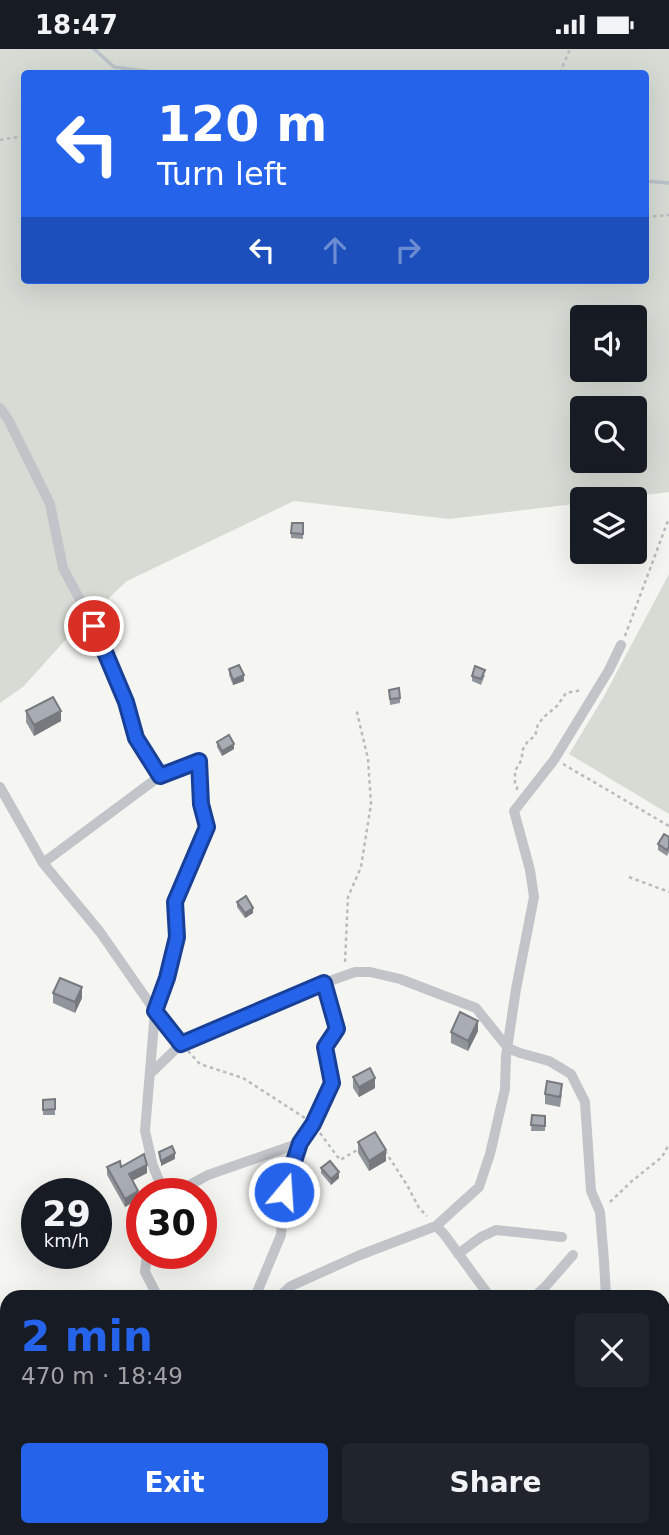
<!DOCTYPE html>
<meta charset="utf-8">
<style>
:root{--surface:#171b24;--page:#20242c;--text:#f1f3f6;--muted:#9ea1a6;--accent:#2563eb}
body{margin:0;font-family:"DejaVu Sans",sans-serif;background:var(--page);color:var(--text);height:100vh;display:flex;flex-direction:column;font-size:26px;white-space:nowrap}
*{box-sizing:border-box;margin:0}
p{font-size:23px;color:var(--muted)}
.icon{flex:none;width:38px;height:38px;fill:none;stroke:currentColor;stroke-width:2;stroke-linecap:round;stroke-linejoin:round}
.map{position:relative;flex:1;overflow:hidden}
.panel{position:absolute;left:0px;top:1241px;width:670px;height:247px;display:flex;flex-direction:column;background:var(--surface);border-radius:21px 21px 0 0;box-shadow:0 7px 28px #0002}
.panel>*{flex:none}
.guide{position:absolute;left:21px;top:21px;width:628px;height:214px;border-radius:7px;box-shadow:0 7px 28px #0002;background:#2563eb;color:#fff;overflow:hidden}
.tools{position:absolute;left:570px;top:256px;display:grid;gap:14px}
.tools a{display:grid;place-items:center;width:77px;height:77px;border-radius:7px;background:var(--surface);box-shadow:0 7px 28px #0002;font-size:35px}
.speed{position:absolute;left:21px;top:1129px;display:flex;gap:14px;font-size:35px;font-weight:700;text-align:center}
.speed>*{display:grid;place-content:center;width:91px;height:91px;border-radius:50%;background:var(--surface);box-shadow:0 7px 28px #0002;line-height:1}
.speed small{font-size:18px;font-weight:400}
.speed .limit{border:10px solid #d22;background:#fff;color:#111}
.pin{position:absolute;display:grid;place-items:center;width:60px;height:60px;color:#fff;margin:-30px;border:4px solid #fff;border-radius:50%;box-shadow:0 2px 7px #0007}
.me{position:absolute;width:77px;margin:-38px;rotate:18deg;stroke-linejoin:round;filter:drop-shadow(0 0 5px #0008)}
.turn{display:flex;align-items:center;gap:24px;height:147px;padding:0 21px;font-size:32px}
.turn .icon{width:91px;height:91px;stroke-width:2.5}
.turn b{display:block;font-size:49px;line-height:60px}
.lanes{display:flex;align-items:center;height:66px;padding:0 21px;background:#0003;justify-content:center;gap:35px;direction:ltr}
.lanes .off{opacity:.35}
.round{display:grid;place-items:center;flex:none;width:74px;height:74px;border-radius:7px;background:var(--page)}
.overview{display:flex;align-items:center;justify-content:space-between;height:119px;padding:0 21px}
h1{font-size:42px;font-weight:700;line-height:52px;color:var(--accent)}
.button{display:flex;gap:14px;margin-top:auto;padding:14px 21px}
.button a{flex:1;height:80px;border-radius:7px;background:var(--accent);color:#fff;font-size:28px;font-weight:700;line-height:80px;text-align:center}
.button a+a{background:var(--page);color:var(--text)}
.status{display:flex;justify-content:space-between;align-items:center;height:49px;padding:0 35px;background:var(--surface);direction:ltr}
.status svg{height:19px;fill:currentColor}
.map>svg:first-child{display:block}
</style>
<div class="status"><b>18:47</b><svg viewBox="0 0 49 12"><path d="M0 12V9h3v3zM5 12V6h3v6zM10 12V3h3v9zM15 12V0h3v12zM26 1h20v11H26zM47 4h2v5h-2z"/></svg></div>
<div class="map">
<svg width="669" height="1486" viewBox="0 0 669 1486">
<rect width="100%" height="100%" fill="#f5f6f2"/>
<!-- green -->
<path fill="#d6dcd4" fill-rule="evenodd" d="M0,0h669v443l-53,7h-33v4l-134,16 -155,-18 -167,80 -57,54 -47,52 -23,16zM24,24h622v207h-622zM583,268h52v52h-52zM583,359h52v52h-52z
M669,525v240l-100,-60 34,-56z"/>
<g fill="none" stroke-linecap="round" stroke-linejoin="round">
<!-- stream -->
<path stroke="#b9c2c8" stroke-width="3.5" d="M94,0l20,18 46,6
M646,132l23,2"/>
<!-- path -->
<path stroke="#b9bbbe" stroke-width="2.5" stroke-dasharray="3.5 3.5" stroke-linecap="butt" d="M560,24l10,-24
M0,91l24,-4
M646,168l23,-2
M625,587l44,-118
M563,715l106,62
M517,741v-3l-2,-4v-12l7,-12v-8l6,-10 7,-5 3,-12 7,-8 12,-10 9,-13 16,-3
M629,828l40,15
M345,913l3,-65 13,-30 10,-63 -3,-45 -12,-51
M188,1002l12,13 43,14 62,40
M320,1084l20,27 19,-11
M385,1102l22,34 12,23 8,8
M610,1153l22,-21 30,-24 7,-13
M663,1360l6,2"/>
<!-- minor -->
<path stroke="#c1c4c8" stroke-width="10" d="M0,359l9,13 41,83 13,64 31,58 32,76 10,36 24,38
M0,738l43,76 57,69 55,79 26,33
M43,814l117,-87 39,-15 2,43 6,23 -32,75 3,35 -11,41 -12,33 -10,120 8,35 11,27
M150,1025l31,-30 143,-61 31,-11h15l30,7 76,29 32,40 12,5 29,8 22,13 14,28 6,89 9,21 4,49 2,36
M175,1144l33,-18 92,-32
M436,1177l8,8 46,63
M147,1204l-2,19 13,25
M458,1205l23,-17 15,-7 66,7
M255,1248l26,-62 3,-43 16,-49 13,-19 19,-41 -7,-36 12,-18 -13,-46
M279,1248l12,-11 69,-31 76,-29 43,-39 11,-33 15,-65 1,-33 10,-67 18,-92 -4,-27 -16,-59 40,-51 55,-90 12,-25
M534,1248l11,-10 28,-32
M0,1330l7,7
M663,1471l4,15
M187,1480l3,6
M300,1480l4,6
M388,1480l1,6
M73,1486l4,-6
M209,1486l6,-6"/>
<!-- tertiary -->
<path stroke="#c1c4c8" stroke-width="12" d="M663,1385l6,-1
M413,1486l9,-6"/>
</g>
<!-- wall -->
<path fill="#90959b" d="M303,474v16l-12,-1v-5z
M592,502h13l-1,7 -12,-1z
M229,620l15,12 -11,4 -4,-10z
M485,626l-4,10 -9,-4v-5z
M389,641l11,8v5l-10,2z
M26,662l35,10 -27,15 -8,-14z
M217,693l17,7 -12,7 -5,-9z
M669,788v15l-2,4 -9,-6v-6z
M237,853l16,11 -8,5 -8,-11z
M53,944l29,5 -7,15 -22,-10z
M478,982l-10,20 -17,-8v-11z
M353,1028l22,11 -16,9 -6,-9z
M545,1045h17l-2,13 -15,-3z
M55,1050v16h-12v-15z
M532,1066l13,1v15h-14z
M358,1093l28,19 -17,10 -11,-18z
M107,1118h14l26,6 -15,8 6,18 -13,8 -18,-32z
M321,1119l18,10 -8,7 -10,-12z
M669,1438v23l-3,-1v-10z"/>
<!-- shaded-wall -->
<path fill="#76797e" d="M244,626v6l-11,4v-5z
M61,662v10l-27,15v-11z
M234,695v5l-12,7v-5z
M253,859v5l-8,5v-5z
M82,938v11l-7,15v-11z
M478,972v10l-10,20v-10z
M375,1029v10l-16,9v-10z
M386,1101v11l-17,10v-10z
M175,1104v6l-14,7v-5z
M147,1116v8l-18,9v-8z
M339,1123v6l-8,7v-6z
M138,1142v8l-13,8v-8z"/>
<!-- building -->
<path fill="#a8adb4" stroke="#76797e" stroke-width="2" d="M292,474h11v11l-12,-1z
M239,616l5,10 -11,5 -4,-11z
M475,617l10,4 -4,9 -9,-3z
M399,639l1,10 -10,1 -1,-9z
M53,648l8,14 -27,14 -8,-14z
M229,686l5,9 -12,7 -5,-9z
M664,785l5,3v10l-2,3 -9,-6z
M246,847l7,12 -8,5 -8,-11z
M60,929l22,9 -7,15 -22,-9z
M460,963l18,9 -10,20 -17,-9z
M370,1019l5,10 -16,9 -6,-10z
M547,1032l15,3 -2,13 -15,-3z
M55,1050v10l-12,1v-10z
M532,1066l13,1v10l-14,-1z
M375,1083l11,18 -17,11 -11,-19z
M172,1097l3,7 -14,8 -2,-9z
M144,1105l3,11 -18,9 9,17 -13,8 -18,-32 13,-6 1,6z
M330,1112l9,11 -8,7 -10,-11z
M668,1438h1v12h-3z"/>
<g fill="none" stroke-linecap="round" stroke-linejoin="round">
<!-- route casing -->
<g stroke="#184099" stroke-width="18">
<path id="route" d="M94,577l32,76 10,36 24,38 39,-15 2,43 6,23 -32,75 2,35 -10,41 -12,33 26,33 143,-61 13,46 -12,18 7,36 -19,41 -13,19 -16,49"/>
</g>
<!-- route -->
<use href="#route" stroke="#2563eb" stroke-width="12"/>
</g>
</svg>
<div class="tools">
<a><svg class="icon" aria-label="sound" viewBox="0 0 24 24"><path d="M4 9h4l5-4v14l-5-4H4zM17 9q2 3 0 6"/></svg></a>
<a><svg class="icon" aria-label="search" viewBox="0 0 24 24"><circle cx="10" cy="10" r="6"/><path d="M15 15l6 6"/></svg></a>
<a><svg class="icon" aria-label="layers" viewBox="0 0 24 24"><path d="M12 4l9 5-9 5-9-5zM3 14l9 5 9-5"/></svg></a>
</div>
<div class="speed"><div>29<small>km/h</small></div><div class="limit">30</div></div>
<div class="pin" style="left:94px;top:577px;background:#d93025"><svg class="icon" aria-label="arrive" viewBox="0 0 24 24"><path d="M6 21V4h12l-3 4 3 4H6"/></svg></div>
<svg class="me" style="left:284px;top:1143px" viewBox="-20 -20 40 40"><circle r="17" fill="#2563eb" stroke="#fff" stroke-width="3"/><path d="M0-11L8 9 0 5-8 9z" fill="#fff"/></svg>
<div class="guide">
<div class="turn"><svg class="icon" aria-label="left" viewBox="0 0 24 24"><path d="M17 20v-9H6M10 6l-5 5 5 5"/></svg><div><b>120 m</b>Turn left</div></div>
<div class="lanes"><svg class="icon" aria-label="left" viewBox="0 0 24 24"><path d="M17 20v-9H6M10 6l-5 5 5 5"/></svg><svg class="icon off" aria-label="ahead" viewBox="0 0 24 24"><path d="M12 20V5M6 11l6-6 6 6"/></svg><svg class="icon off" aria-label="right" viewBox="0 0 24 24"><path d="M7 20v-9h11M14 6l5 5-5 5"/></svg></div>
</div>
<section class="panel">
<div class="overview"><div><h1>2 min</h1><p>470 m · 18:49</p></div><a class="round"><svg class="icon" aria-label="close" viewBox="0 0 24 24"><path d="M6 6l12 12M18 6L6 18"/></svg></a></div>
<div class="button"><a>Exit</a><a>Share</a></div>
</section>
</div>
